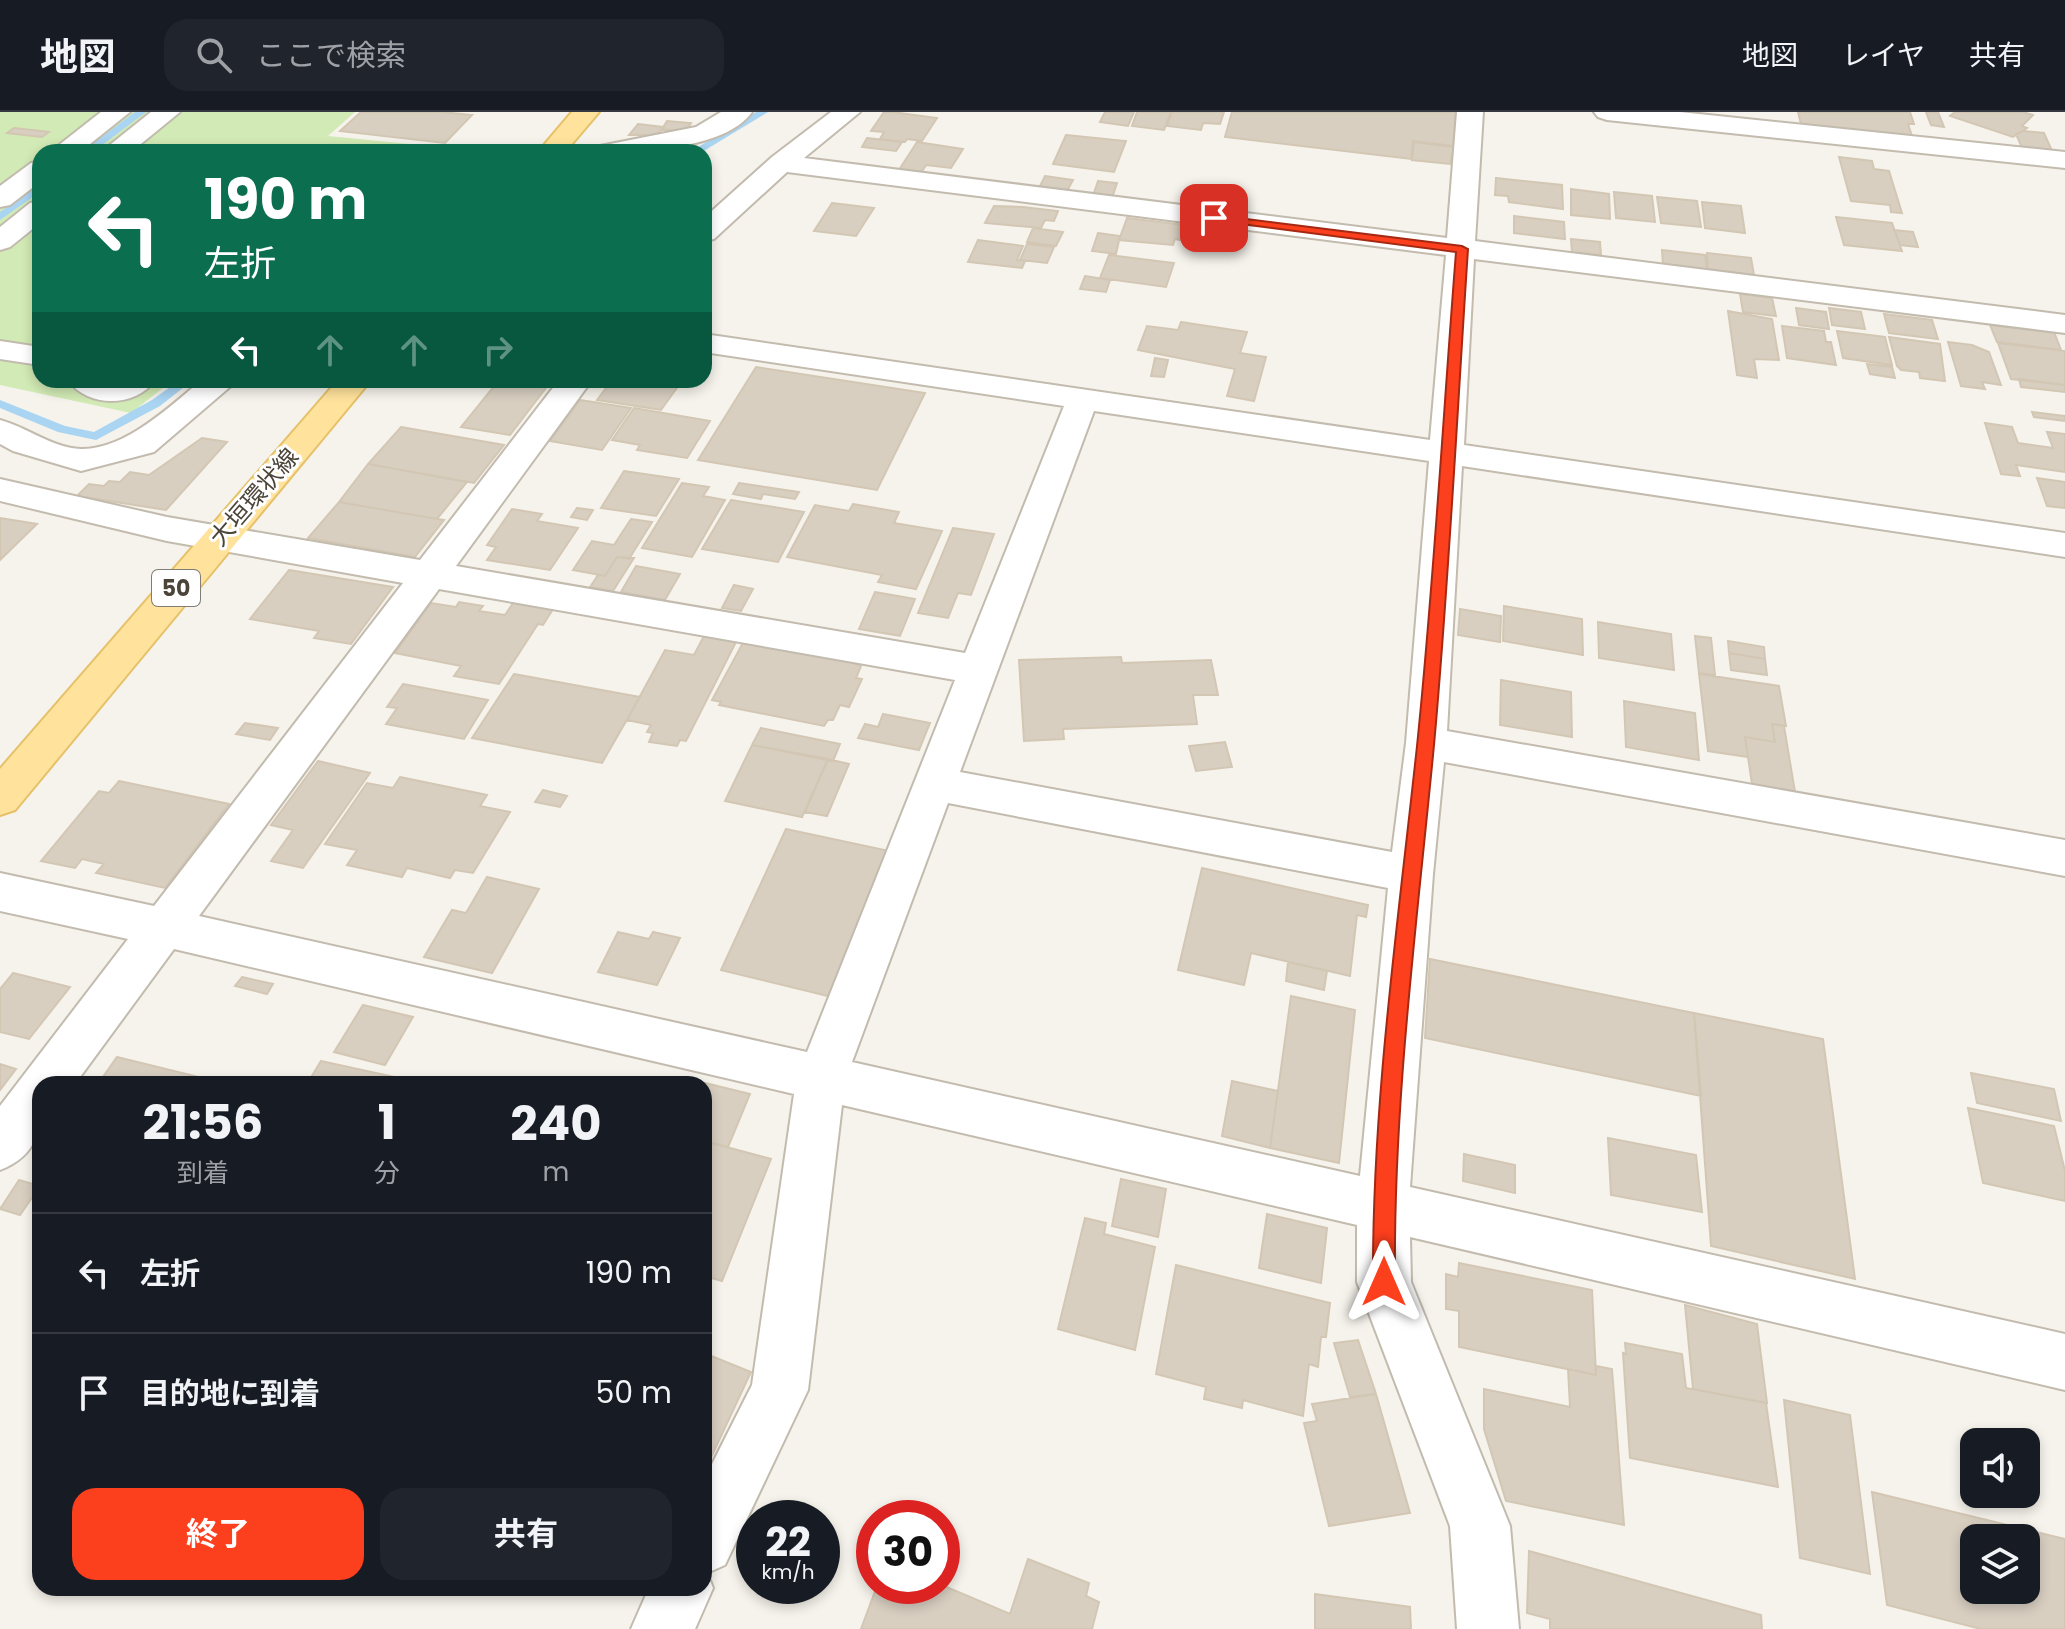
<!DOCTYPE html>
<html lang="ja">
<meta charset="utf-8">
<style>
:root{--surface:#171b24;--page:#20242c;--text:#f1f3f6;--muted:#9ea1a6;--line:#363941;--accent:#fc3f1d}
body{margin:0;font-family:Poppins,"Noto Sans JP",sans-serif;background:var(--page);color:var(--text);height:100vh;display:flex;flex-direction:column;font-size:30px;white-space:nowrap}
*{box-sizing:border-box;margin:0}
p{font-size:26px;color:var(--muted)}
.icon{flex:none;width:44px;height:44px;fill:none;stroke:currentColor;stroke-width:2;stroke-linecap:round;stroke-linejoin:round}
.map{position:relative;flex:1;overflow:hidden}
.side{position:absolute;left:32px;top:964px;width:680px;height:520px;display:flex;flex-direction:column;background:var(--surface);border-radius:24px;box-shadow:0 4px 12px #0003}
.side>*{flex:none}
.hud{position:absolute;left:32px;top:32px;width:680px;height:244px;border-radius:24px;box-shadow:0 4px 12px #0003;background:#0b6e4f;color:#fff;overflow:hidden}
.buttons{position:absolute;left:1960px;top:1316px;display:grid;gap:16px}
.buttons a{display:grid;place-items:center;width:80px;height:80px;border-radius:16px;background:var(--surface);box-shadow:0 4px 12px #0003;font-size:40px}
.speed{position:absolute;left:736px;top:1388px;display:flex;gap:16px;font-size:40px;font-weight:700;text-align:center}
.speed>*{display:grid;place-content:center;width:104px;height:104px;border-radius:50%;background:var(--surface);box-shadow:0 4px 12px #0003;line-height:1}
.speed small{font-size:20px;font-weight:400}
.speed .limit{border:12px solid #d22;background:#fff;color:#111}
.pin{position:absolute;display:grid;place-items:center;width:68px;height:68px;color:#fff;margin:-34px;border-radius:16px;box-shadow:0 4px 12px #0006}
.me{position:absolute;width:88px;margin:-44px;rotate:0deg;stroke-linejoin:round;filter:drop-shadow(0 0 6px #0008)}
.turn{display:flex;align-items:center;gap:28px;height:168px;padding:0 40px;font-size:36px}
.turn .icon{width:104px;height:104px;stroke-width:2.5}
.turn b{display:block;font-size:56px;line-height:68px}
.lanes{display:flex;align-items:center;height:76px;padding:0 40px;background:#0003;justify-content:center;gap:40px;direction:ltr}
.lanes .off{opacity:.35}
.eta{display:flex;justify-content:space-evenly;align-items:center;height:136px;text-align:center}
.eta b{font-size:48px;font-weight:700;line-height:56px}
.primary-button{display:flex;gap:16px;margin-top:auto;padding:16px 40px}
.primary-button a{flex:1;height:92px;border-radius:24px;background:var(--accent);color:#fff;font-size:32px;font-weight:700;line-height:92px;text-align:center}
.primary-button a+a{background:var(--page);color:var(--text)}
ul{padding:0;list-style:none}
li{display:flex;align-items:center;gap:24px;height:120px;padding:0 40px;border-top:2px solid var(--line)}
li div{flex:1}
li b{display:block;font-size:30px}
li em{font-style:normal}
header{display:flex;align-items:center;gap:48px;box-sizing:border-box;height:112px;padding:0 40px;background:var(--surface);border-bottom:2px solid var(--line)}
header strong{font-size:38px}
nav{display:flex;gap:44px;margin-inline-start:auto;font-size:28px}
.search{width:560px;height:72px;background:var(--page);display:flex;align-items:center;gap:20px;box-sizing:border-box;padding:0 28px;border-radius:24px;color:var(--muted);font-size:30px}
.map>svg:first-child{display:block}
</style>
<header>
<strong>地図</strong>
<div class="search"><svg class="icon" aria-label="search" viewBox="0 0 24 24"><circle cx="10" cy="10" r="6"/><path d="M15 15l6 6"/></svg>ここで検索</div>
<nav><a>地図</a><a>レイヤ</a><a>共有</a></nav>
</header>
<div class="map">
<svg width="2065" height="1517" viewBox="0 0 2065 1517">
<rect width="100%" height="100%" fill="#f6f3ec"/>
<!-- green -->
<path fill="#d2eab5" d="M0,0h355l-27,24 163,16h-451v228h133l-42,33 -131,-28z"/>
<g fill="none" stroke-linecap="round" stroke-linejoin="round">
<!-- stream -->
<path fill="#a9d4f2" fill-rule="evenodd" d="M135,0h11l-53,40h-11z
M756,0h12l-66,40h-12z
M40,72v8l-40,28v-8z
M180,268h13l-33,26 -64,34 -38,-8 -58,-24v-8l65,26 29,6 58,-32z"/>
</g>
<!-- building -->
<path fill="#d8cfc1" stroke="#d3c7b4" stroke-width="2" fill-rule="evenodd" d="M361,0h81l30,3 -27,28 -105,-12z
M884,0h8l45,6 -15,23 -15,-2 -2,3 -25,-3 4,-7 -13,-1z
M1105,0h29l-6,14 -28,-4z
M1137,0h34l-7,18 -32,-4z
M1172,0h52l-4,12 -17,-1 -2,7 -34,-4z
M1232,0h224l-3,34 -40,-5 -2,18 -186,-22z
M1798,0h112l4,12h-6l4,12 -111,-12z
M1926,0h12l6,15 -13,-2z
M1955,0h68l10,3 -11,11 5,2 -14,9 -63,-21z
M667,9l24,2 -6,9 -23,-3z
M638,12l26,3 -7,8h-28z
M14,16l35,4 -7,5 -35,-4z
M2023,19l21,2 9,20 -30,-3 -7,-16z
M1066,23l60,6 -12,31 -61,-8z
M867,26l35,4 -6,9 -34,-4z
M917,30l46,7 -12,19 -25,-3 -7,11 -22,-3z
M1414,30l40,5 -4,17 -38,-4z
M1839,45l33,4 2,8 15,2 13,42 -11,-1 -1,-7 -39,-4z
M1045,64l28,4 -7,13 -28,-3z
M1496,66l66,7 1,24 -54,-7 -1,-6 -13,-1z
M1098,69l19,2 -5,15 -19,-2z
M1571,77l38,5 1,25 -39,-4z
M1614,80l38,4 3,26 -39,-4z
M1657,85l40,4 4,26 -40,-4z
M1702,90l39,4 4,27 -40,-5z
M832,91l42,5 -18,28 -42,-5z
M994,94l29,1 35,4 -4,10 -9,-1 -4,8 -56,-5z
M1514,104l50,6 1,17 -51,-6z
M1836,105l56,6 10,28 -58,-6z
M1127,106l58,7 -5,15 -5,-1 -2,6 -54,-5z
M1033,116l30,4 -7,14 -29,-4z
M1894,118l19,2 5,15 -18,-2z
M1098,121l22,3 -4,18 -24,-3z
M1571,127l29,3 1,13 -29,-3z
M978,128l45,6 -6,14 8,1 -3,7 -54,-6z
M1027,132l27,3 -7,16 -27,-3z
M1662,138l43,5 2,15 -44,-5z
M1707,141l44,5 3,17 -46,-6z
M1109,143l65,8 -8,24 -66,-9z
M1085,164l25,4 -4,12 -26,-3z
M1740,182l32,4 4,18 -33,-4z
M1796,196l30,4 3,17 -30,-4z
M1829,196l32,4 4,17 -33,-4z
M1728,199l44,8 7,41 -25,-1 3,19 -20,-3z
M1884,202l48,6 6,19 -49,-6z
M1181,210l66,10 -7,21 26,4 -12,44 -27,-5 8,-27 -97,-19 9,-24 31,4z
M1990,213l64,7 7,18 -64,-8z
M1782,214l42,5 2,11h5l5,23 -49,-7z
M1837,219l48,6 7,28 -49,-7z
M1889,225l51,7 5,37 -25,-3 -1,-6 -18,-2 -4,-4z
M1948,230l24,3 17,7 12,33 -19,-3 3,7 -24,-3z
M1998,231l67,8v34l-54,-6z
M1155,246l13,2 -4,17 -13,-1z
M1867,252l25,3 3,11 -25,-4z
M756,255l169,26 -48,97 -179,-30z
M2019,267l46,6v7l-44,-5z
M499,268h53l-42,55 -49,-8z
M612,268h37l30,5 -18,25 -64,-10z
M580,288l51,8 -29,42 -52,-9z
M634,296l76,13 -23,37 -50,-8 3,-5 -28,-5z
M2032,300l33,4v5l-31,-4z
M1985,311l27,4 6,16 35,5 -6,-16 18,2v38l-49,-7 4,11 -19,-2z
M401,315l103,18 -30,38 -106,-19z
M202,326l25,4 -61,68 -89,-14 12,-12 15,2 5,-5 11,1 10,-10 19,3z
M368,352l99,18 -30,37 -98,-17z
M624,359l55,8 -23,37 -55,-8z
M2037,366l28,4v26l-18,-2z
M682,371l27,4 -6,9 22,4 -33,57 -50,-9z
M739,371l60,9 -4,7 -32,-5 -2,5 -28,-5z
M731,388l73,12 -26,50 -76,-13z
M339,390l98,17 7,1 -29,37 -107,-19z
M853,392l46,8 -5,11 48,8 -26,58 -38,-7 4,-7 -95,-18 28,-52 34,6z
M577,396l16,2 -6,10 -16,-3z
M512,397l30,5 -5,7 41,7 -28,42 -63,-10 9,-13 -9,-2z
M0,406l37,6 -37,36z
M631,407l21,3 -23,37 -12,-2 -12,19 -32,-6 19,-29 22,4z
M953,416l41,6 -23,61 -13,-2 -10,25 -30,-5z
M617,445l17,1 -21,33 -23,-4 8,-12 7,1z
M636,454l44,8 -15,26 -44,-8z
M289,458l104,17 -42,57 -37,-6 5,-7 -69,-12z
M734,473l19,4 -12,22 -19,-3z
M875,480l40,7 -15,37 -41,-7z
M515,488l40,6 -12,19 -5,-1 -39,60 -45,-8 7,-10 -66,-13 36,-50 25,4 3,-5 24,4 -4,5 26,4z
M1504,494l78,13 1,36 -80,-14z
M1460,497l41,7 -1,26 -42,-7z
M1598,510l73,12 3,36 -75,-12z
M706,520l32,6 -52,103 -6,-1 -3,6 -28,-4 4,-9 -6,-1 4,-7 -24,-5 38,-70 29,5z
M1695,524l16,2 4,37 -16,-2z
M745,527l113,21 -2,4 5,2 -5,12 6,1 -13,28 -9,-2 -7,15h-5l-4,6 -105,-21 2,-3 -9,-2z
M1728,529l36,6 1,12 -36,-6z
M1729,541l36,6 2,16 -36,-5z
M1121,545l1,6 89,-3 7,35h-25l4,29 -134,5 1,10 -40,2 -5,-81z
M514,562l126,23 -38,66 -130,-25z
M1699,562l80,12 7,40 -14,-2 3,18 -30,-5 3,20 -40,-6z
M1501,568l70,12 1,45 -72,-12z
M403,572l85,16 -24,39 -78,-15 11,-16 -10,-1z
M1624,589l71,12 4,47 -73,-13z
M883,602l47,9 -11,27 -61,-12 7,-14 13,3z
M245,611l33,5 -8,12 -34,-6z
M1772,612l12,2 11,66 -43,-8 -7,-47 30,5z
M761,616l79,16 -7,17 -81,-16z
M1225,630l7,25 -36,4 -7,-25z
M752,633l76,14 -26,58 -77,-16z
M828,647l21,5 -22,52 -22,-4z
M318,649l52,12 -67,95 -32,-7 22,-31 -22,-5z
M400,665l87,18 -7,11 30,6 -37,61 -18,-3 -5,8 -43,-10 -5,9 -55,-12 10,-15 -32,-6 42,-61 26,5z
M119,669l110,23 -64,84 -69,-15 8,-9 -22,-5 -7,9 -34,-7 58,-70 10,2z
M543,678l24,6 -7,11 -25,-5z
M786,717l103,22 -57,146 -111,-27z
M1202,756l166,37 -2,12 -9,-2 -7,61 -99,-23 -7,32 -66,-15z
M487,765l52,12 -47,84 -68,-16 28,-47 14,3z
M618,820l31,7 4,-7 27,6 -23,47 -59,-13z
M1430,847l264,54 7,83 -276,-58z
M1288,850l39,9 -3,19 -38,-9z
M13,861l57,14 -41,52 -29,-7v-43z
M242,865l31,7 -6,10 -32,-8z
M1291,884l64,14 -16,153 -69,-15z
M363,893l50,12 -28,48 -51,-13z
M1694,901l129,26 32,240 -144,-33z
M117,945l110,27h-129z
M321,949l96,21 -110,2z
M0,952l16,5 -16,21z
M1971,961l83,16 7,32 -84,-18z
M689,967l61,15 -22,53 -24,-6v-57h-17z
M1232,969l46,10 -8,57 -48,-12z
M1968,996l86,18 11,45v30l-82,-18z
M1608,1026l88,17 6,57 -91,-17z
M704,1029l67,18 -49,122 -18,-5z
M1464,1042l51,11v28l-52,-12z
M1121,1067l45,10 -8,48 -46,-11z
M19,1068l21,6 -20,29 -20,-6z
M1267,1102l60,14 -6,55 -62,-15z
M1085,1106l21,5 -2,11 51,13 -20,103 -77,-21z
M1459,1151l133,27 4,85 -137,-28v-36l-13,-2v-35l12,3z
M1176,1153l154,38 -4,34h-5l-3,30 -9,-3 -6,52 -60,-16 -1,8 -38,-9 2,-12 -50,-13z
M1685,1193l72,19 10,79 -74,-14z
M1358,1228l18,54 -26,3 -16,-54z
M1625,1231l57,11 4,34 80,15 12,84 -148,-29 -7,-105 3,1z
M704,1241l47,19 -43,92 -4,-2z
M1596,1254l16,3 12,156 -118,-24 -22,-72v-40l86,18 -2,-38 28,6z
M1376,1282l34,119 -81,13 -25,-103 13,-2 -5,-17z
M1784,1288l66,15 20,159 -70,-16z
M1872,1380l193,47v90h-84l-94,-24zM1974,1426h52v52h-52z
M1529,1439l232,64 1,14h-212v-10l-23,-6z
M1028,1447l61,24 -3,13 13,6 -7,27h-231l16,-43 65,-1 68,29z
M1315,1482l95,13 1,22h-96z"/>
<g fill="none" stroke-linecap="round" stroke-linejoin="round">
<!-- minor casing -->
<g stroke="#c2bbae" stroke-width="4">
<path id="minor" d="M101,0h29l-50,40h-30z
M151,0h29l-49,40h-30z
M721,0h31c-27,38 -114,40 -156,40l4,-6 96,-19z
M831,0h29l-56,46 643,80 10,-126h26l-8,129 590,74v18l-591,-74 -10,186 601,88v24l-603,-91 -15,265 618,109v36l-621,-114 -11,112 -23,313 655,147v56l-655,-153 1,45 99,244 9,103h-62l-7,-103 -93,-244v-57l-515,-120 -34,285 -83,175 -18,8 6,15 -18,41h-64l18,-41h55v-108l48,-95 42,-291 -620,-145 -99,135h-35c0,40 3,69 -40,86v-64l128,-167 -128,-28v-38l154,33 249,-323 -236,-42 -167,-40v-22l167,38 253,43 139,-180h33l-136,186 509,87 99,-247 -360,-54v-18l726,106 16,-185 -659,-83 -73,67 -10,2v-23l68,-61zM1094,299l335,50 -23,282 -14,109 -432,-80zM439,477l516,91 -148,372 -608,-136zM948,691l440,85 -28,288 -508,-114z
M1594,0h86l385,40v16l-458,-48 -9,-3z
M40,49v21l-30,23 -10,2v-21l31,-23z
M40,89v22l-30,24 -10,3v-23l30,-24z
M0,229l40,6v18l-40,-6z
M68,268h87c-19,28 -68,28 -87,0z
M202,268h36l-84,72 -73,19 -68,-20 -13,-7v-24c27,7 52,28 81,29 44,1 89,-43 121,-69z"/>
</g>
<!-- major casing -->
<g stroke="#e6c16a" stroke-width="4">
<path id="major" d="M572,0h27l-34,40h-27z
M338,268h33l-356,430 -15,5v-46z"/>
</g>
<!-- minor -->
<use href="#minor" fill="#fff" fill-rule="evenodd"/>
<!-- major -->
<use href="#major" fill="#ffe39c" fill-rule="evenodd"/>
</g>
<!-- route -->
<path fill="#fc3f1d" stroke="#a42913" stroke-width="2" d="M1214,103l248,31 6,3c-11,165 -19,331 -34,496 -17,178 -41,358 -39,537l-3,8 -8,3 -8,-3 -3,-8c-1,-179 25,-358 44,-536 17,-164 26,-329 39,-494l-246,-32v-4z"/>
<g text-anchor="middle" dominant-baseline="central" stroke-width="6" stroke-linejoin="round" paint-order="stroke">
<!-- shield labels -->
<rect fill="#fff" stroke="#817c74" stroke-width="2" x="152" y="458" width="48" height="36" rx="6"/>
<g font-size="22" font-weight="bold" fill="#4b4439">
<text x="176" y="476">50</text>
</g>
<!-- street labels -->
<g font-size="24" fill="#4b4439" stroke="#fff">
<text transform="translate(254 385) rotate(-49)">大垣環状線</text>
</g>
</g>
</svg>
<div class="buttons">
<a><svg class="icon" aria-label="sound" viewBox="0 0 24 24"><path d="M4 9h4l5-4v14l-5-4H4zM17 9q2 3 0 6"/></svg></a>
<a><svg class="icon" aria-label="layers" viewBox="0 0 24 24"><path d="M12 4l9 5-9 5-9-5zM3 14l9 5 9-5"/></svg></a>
</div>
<div class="speed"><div>22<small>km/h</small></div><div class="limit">30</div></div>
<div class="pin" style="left:1214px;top:106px;background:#d93025"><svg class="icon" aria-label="arrive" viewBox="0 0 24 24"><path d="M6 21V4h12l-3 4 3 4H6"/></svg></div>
<svg class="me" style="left:1384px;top:1170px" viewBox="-20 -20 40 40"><path d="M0-17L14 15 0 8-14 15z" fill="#fc3f1d" stroke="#fff" stroke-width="4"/></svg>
<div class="hud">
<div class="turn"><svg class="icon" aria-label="left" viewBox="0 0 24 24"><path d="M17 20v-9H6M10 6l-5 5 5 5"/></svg><div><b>190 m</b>左折</div></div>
<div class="lanes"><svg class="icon" aria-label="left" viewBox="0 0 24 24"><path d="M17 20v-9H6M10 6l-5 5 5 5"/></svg><svg class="icon off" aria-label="ahead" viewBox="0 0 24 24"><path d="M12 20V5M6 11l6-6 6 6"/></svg><svg class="icon off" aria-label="ahead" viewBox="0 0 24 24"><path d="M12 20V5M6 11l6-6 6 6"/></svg><svg class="icon off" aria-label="right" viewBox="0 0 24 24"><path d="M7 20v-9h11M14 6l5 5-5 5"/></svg></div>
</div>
<section class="side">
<div class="eta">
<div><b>21:56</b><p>到着</p></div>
<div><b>1</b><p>分</p></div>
<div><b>240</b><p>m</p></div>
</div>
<ul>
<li><svg class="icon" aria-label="left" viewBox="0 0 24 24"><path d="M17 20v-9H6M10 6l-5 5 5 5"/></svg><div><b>左折</b></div><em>190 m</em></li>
<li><svg class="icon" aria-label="arrive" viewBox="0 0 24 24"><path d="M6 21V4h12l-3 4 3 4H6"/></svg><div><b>目的地に到着</b></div><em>50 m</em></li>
</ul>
<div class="primary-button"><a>終了</a><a>共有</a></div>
</section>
</div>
